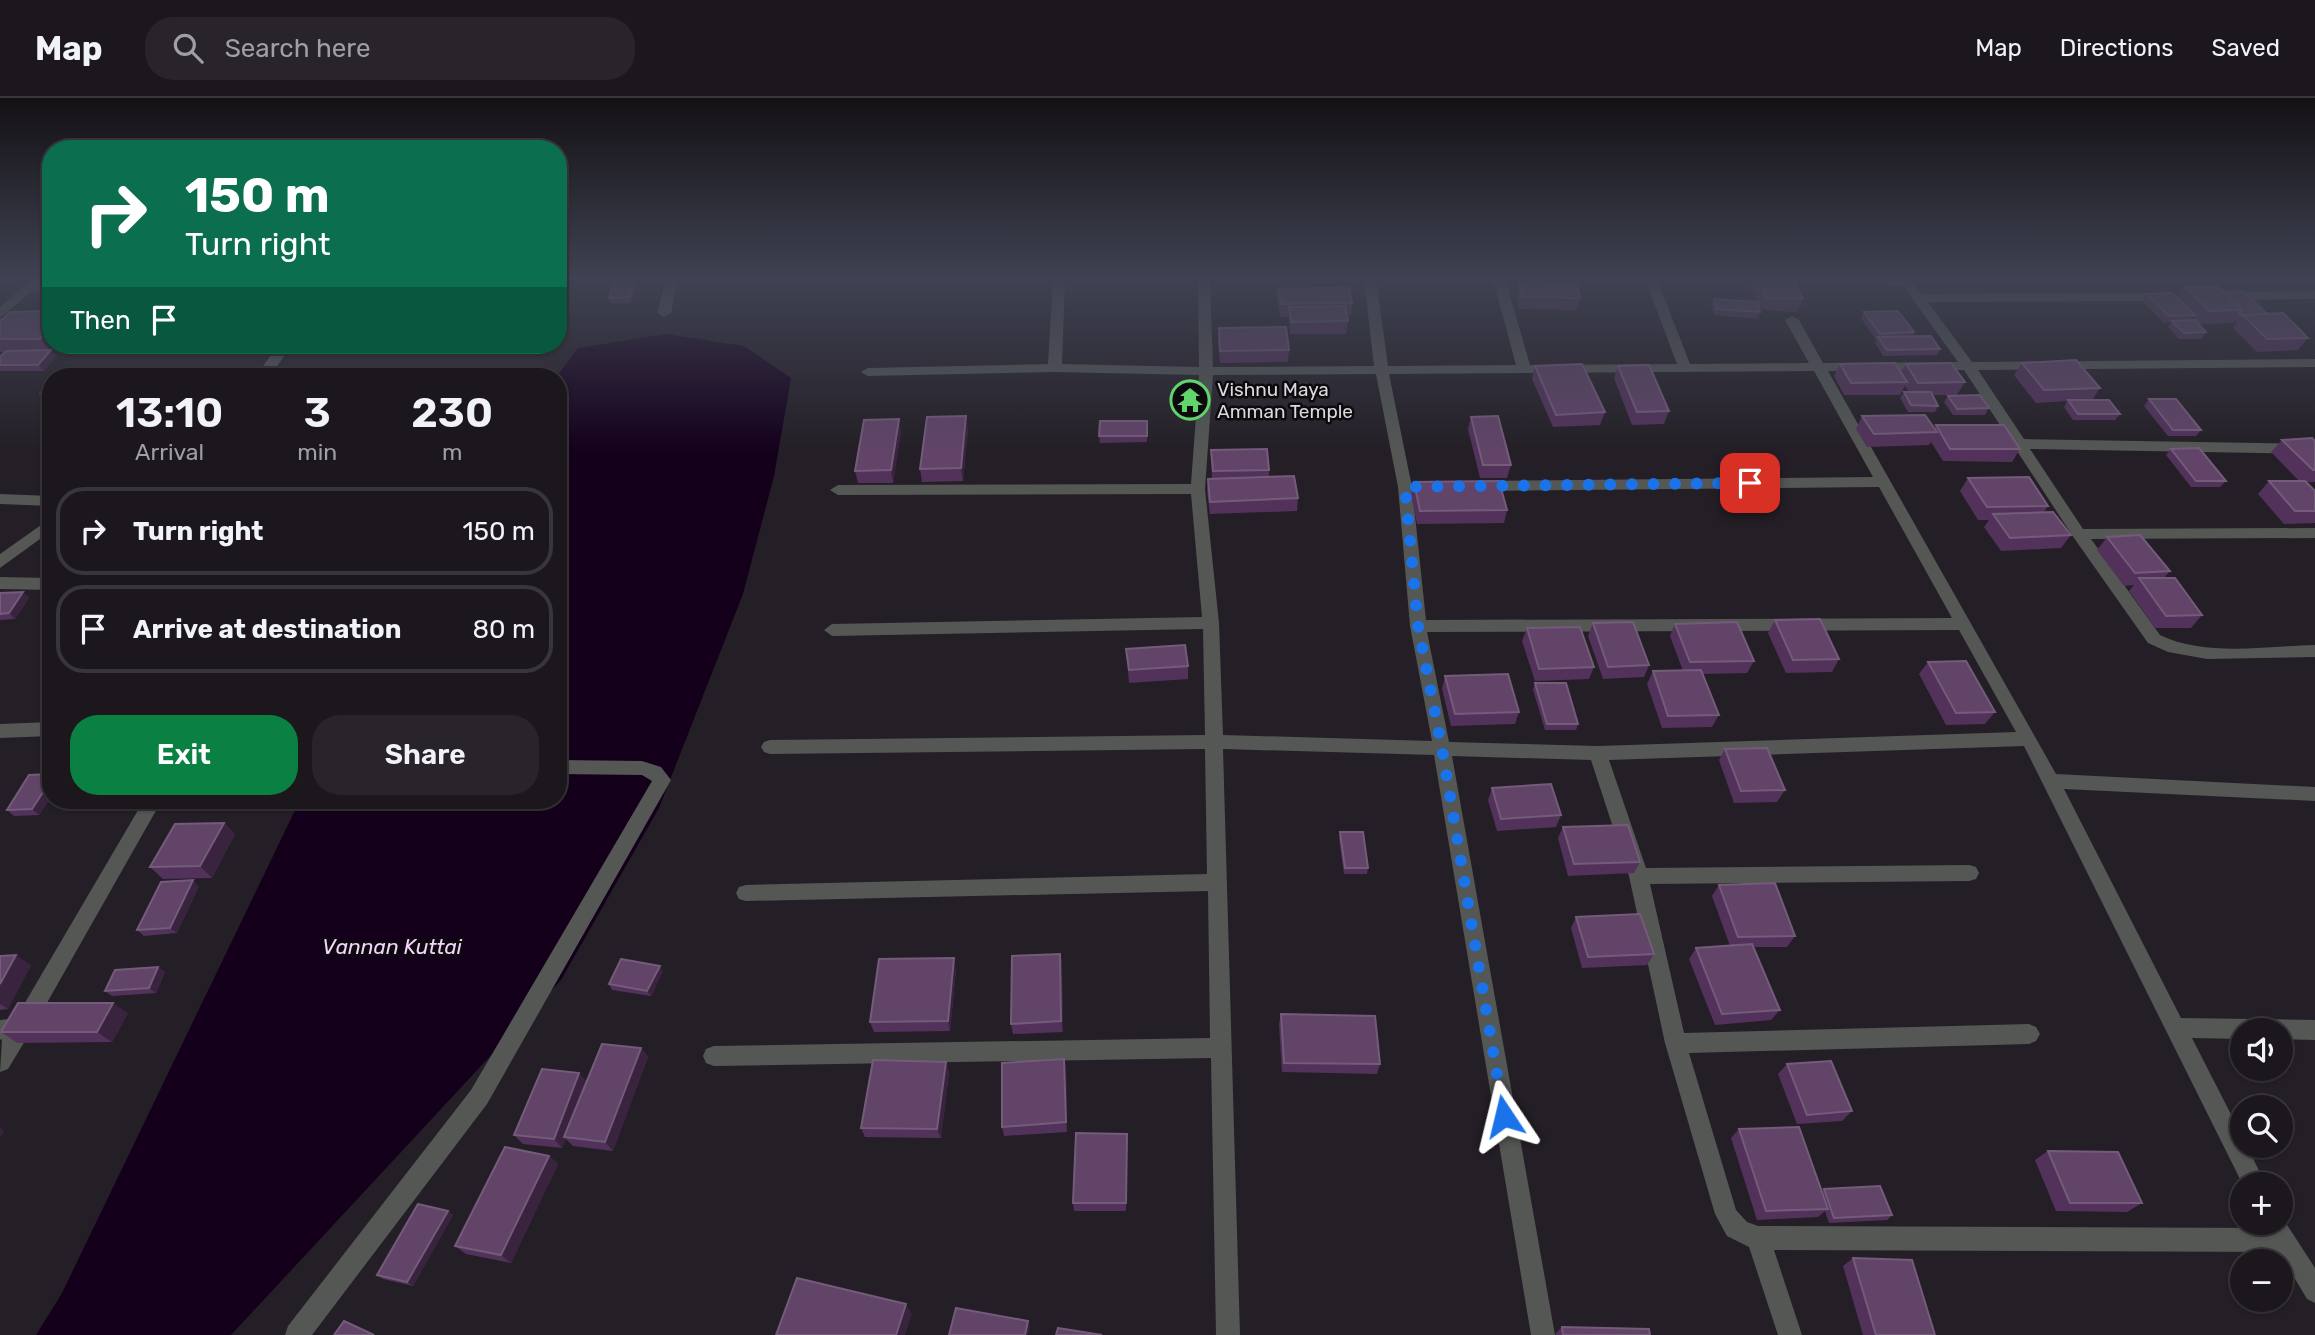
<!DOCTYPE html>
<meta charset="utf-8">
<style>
:root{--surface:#1b171c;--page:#282429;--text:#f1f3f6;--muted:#a09fa3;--line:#39363b;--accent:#0b8043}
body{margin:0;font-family:Rubik,sans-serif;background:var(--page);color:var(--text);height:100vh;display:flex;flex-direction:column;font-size:26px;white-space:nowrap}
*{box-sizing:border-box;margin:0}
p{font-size:23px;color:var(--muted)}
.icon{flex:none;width:38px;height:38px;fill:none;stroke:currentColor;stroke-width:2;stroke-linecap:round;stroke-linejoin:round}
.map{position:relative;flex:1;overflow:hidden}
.sheet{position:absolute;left:42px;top:270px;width:525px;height:441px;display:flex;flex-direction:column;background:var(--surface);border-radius:28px;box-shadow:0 2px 5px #0004,0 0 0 2px var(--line)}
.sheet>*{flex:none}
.banner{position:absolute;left:42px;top:42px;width:525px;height:214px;border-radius:28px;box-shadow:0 2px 5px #0004,0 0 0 2px var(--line);background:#0b6e4f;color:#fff;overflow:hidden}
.controls{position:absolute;left:2230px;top:920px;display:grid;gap:14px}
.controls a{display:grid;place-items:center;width:63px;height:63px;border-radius:50%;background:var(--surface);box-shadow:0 2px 5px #0004,0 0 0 2px var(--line);font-size:35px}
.pin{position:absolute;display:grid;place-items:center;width:60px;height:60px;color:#fff;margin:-30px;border-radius:14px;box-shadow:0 4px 10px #0006}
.me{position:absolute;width:77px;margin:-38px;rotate:350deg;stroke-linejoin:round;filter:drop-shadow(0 0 5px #0008)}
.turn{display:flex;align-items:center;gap:24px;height:147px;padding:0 28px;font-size:32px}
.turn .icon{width:91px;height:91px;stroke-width:2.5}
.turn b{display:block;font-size:49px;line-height:60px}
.then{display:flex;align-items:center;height:66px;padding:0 28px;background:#0003;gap:14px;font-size:26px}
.eta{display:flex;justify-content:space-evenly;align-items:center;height:119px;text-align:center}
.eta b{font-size:42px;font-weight:600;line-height:49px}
.action{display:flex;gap:14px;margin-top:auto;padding:14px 28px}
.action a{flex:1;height:80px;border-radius:28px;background:var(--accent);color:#fff;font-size:28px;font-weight:600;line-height:80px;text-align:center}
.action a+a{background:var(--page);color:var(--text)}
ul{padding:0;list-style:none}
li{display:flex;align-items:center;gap:21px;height:88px;margin:0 14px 10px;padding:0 14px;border:4px solid var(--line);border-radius:28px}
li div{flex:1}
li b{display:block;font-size:26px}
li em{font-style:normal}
header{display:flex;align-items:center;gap:42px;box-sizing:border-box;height:98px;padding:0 35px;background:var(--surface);border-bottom:2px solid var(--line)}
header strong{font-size:33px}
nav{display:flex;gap:38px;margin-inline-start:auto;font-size:24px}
.search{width:490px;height:63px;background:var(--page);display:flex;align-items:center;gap:18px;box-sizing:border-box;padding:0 24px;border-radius:28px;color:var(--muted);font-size:26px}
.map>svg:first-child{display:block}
</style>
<header>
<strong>Map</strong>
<div class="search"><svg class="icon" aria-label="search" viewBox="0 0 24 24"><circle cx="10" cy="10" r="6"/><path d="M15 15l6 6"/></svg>Search here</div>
<nav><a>Map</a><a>Directions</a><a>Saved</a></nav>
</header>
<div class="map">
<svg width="2315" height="1237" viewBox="0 0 2315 1237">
<rect width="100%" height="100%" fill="#241f26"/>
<!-- water -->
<path fill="#14001b" d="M666,236l78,12 47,32 -17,98 -31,118 -84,214 -98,172 -330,355h-195l26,-42 238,-493h258l-1,-424 21,-28z"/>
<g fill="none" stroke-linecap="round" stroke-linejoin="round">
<!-- street -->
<path fill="#545754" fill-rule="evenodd" d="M33,181h13l-46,39v-11z
M666,181h12l-7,34 -7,4 -7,-4z
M1053,181h12l-3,85 137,3 -1,-88h12l3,88 161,-1 -10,-87h12l12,87 128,-1 -23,-86h12l25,86 147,-1 -32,-85h12l33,85 119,-1 -24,-43 7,-4 7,4 24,43 135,-1 -55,-76 -49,-3 -6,-4h61l13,15 246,-1 6,4 -6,4 -240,1 44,60 343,-3v8l-337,3 46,69 291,5v10l-285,-5 53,80 232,-1v10l-224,1 69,96c45,22 106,11 155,10v12l-108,2 -39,-7 -20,-9 -74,-105 -110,-168 -136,1 228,403 259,13v14l-251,-12 117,229 134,2v20l-35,-1v-8h-38v8l-50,-1 50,98v10h5l19,39h-23l-219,-439 -415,14 37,108 323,-3 7,2 3,6 -3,6 -7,2 -319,3 34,149 345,-9 7,3 4,7 -4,7 -7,3 -340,9 47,157 11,12 11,4 508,2 -2,-5h16v-9l35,54v35l-8,-4 -28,-47 -505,-2 28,85h-24l-29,-88 -22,-11 -12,-22 -50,-171 -36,-167 -38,-116 -139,-4 103,579h-24l-97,-580 -211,-6 17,586h-24l-5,-277 -497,8 -8,-3 -3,-7 3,-7 8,-3 496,-8 -2,-147 -462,10 -7,-2 -3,-6 3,-6 7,-2 461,-11 -2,-125 -435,5 -6,-2 -3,-5 3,-5 6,-2 435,-5 -2,-106 -371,7 -8,-6 8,-6 370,-7 -11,-123 -353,1 -8,-5 8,-5 353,-1 8,-109 -144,-3 -187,4 -7,-4 7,-4 180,-4zM1814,273l59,106 -395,4 -7,5 7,5 401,-4 73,131 -526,2 -14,-133 -23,-113zM1376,276l22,113 12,139 22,115 -209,-6 -4,-112 -14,-134 8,-114zM1959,532l57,102 -418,14 -149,-4 -22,-110z
M2315,193v8l-91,1 -6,-4 6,-4z
M278,247l150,2 7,4 -7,4h-143l-15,21h-14z
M0,396l51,2v10l-51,-2z
M51,420v13l-51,37v-14z
M0,479l51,1v12l-51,-1z
M51,624v14l-51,2v-14z
M558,662l84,1 19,6 10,13 -184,324 -175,231h-27l3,-9 183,-236 181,-309 -10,-6 -84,-1z
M144,702h18l-131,231 -23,38 -8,3 2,-33 -2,1v-20l16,-2z"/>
</g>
<!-- wall -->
<path fill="#52325a" d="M51,181v14h-19l-5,-6z
M1753,181h41l9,20 -6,13 -36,-2 -11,-25z
M1519,185l61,15 -3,12 -58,-1 -3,-13z
M637,188l-5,17 -20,1 -3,-6z
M2185,189l38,5 44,22 41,24 -10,12 -41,2 -24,-24 4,-6 -2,-2 -2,3 -33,1 -7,-7 -2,3 15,12 -5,7h-22l-11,-12 3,-5 -7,1 -22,-22 4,-7 31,4z
M1278,191l74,14 -1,12h-4l1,6 -2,13h-56l-1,-17h-9l-3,-16z
M1714,201l46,13 -2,7 -44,-4 -3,-9z
M51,213v39l5,6 -12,15h-44v-14l5,-5h-5v-32z
M1864,214l50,20 -2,4 28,13 -3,6 -54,1 -8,-13 1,-3 -15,-22z
M1219,230l70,22 -1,12 -68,1 -2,-23z
M448,247h41l-3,4 -37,-2z
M2022,265l78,25 -8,12 28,14 -5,6h-42l-9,-13 3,-6 -31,2 -22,-28z
M1840,266l61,9 5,-9 59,18 -8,13h-25l6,11 -3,6h-27l-8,-14 4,-6h5l-4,-6 -5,9h-56l-10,-19z
M1535,268l70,46 -5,13 -47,2 -21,-48z
M1618,268l51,45 -5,13 -32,1 -18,-47z
M51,283v18l-5,1 -5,-7z
M1948,298l41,12 -4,7h-32l-9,-13z
M2149,301l52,31 -5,6h-28l-24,-30z
M1862,318l72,12 2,-3 84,24 -8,13 -69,-1 -12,-19 -2,3 -62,2 -11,-18z
M1471,319l40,48 -4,13h-27l-12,-49z
M1147,323v21l-47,1 -1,-7z
M968,331l-5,52 -41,1 -2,-13z
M901,334l-8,51h-35l-3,-12z
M2282,342l33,1v41h-8l8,9v32l-31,1 -26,-30 11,-13h30l-28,-29z
M2171,351l55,32 -6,6h-29l-25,-32z
M1211,352l58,20v7l29,21 -1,13 -87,3 -3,-23 1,-12h4z
M1968,380l80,28 -4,6 27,23 -10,13 -60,3 -17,-24 5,-7h-11l-18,-29z
M1414,384l93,28 -3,13 -87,1 -6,-30z
M2107,439l63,34 -6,7 38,37 -11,13h-36l-26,-37 5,-6 -10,1 -27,-36z
M23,494l6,6 -14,21 -15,1v-27z
M1775,522l64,39 -7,13 -46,1 -18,-40z
M1593,525l56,42 -5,12 -41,2 -15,-43z
M1675,526l79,37 -7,12 -44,1 16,41 -7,12 -50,1 -15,-44 6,-13h30l-13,-35z
M1527,530l67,39 -5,12 -54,2 -13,-40z
M1126,551l62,17v13l-59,4z
M1928,564l67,50 -10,12 -39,1 -27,-51z
M1445,578l74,36 -4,12 -64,2 -9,-37z
M1535,585l43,41 -2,6h-31l-12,-40z
M1725,651l60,41 -8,12 -43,1 -15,-43z
M51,676v23l-12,18 -25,1 -7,-6z
M1492,690l69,27 -5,12 -59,4 -9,-31z
M224,725l11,11 -23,44 -49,1 -13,-12z
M1563,729l77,35 -6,11 -66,3 -10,-38z
M1340,734l28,36 -1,6h-23l-5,-36z
M1719,787l76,51 -8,11h-34l27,63 -9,10 -56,5 -26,-66 7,-11 34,-2 -18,-50z
M199,788l-22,47 -33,3 -7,-6z
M1576,819l78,37 -7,11 -65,3 -11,-40z
M1060,856l2,10 1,68 -50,2 -2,-10z
M0,858l31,9 -23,44 -8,1z
M158,869l7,5 -9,21 -44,3 -7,-5z
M956,871l-6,62 -76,1 -4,-10z
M663,873l-12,25 -39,-6 -3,-6z
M128,915l-16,29 -95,1 -16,-11z
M1281,916l99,50 -3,10 -95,-2 -3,-48z
M641,950l7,9 -35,94 -40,-5 -7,-7 -4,9 -39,-4 -9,-9 73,-53z
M1064,961l2,9 1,64 -63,4 -2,-9z
M1787,966l65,47 -10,10 -45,3 -19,-50z
M949,974l-8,66 -76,-1 -4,-9z
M1739,1031l83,62 2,-2 68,26 -5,5 -58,3 -4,-12 -7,6 -61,3 -26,-82z
M1127,1036l-1,77h-52l-1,-8z
M2048,1053l94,52 -15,9 -71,-1 -21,-51z
M549,1058l9,8 -47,99 -45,-9 -11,-8z
M448,1113l5,4 -40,71 -30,-7 -6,-4z
M1853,1160l82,77h-72l-20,-69z
M1562,1229l88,8h-94l-1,-1z"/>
<!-- shaded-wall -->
<path fill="#3a233f" d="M635,182l2,6 -5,17 -2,-6z
M51,229v18h5l-6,6 -10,-12z
M51,252l5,6 -12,15 -6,-6z
M966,318l2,13 -5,52 -2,-13z
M899,321l2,13 -8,51 -2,-13z
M23,494l6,6 -14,21 -6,-6z
M51,682v17l-12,18 -7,-6z
M224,725l11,11 -23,44 -12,-12z
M193,782l6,6 -22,47 -7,-5z
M1060,856l2,10 1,68 -2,-11z
M16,857l15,10 -23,44 -8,-5v-20z
M954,860l2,11 -6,62 -2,-10z
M660,868l3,5 -12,25 -4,-5z
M158,869l7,5 -9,21 -7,-5z
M113,905l15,10 -16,29 -15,-10z
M641,950l7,9 -35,94 -8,-9z
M1064,961l2,9 1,64 -1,-10z
M946,964l3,10 -8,66 -4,-9z
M579,975l9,10 -24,54 2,2 -4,9 -8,-9z
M0,1030l4,3 -4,7z
M549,1058l9,8 -47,99 -10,-8z
M448,1113l5,4 -40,71 -6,-4z
M906,1206l6,10 -7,21h-9z
M1028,1223l2,7 -2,7h-3z"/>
<!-- building -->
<path fill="#614468" stroke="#745b7a" stroke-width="2" d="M34,181h17v7l-24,1z
M1758,181h36l9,20 -37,-1z
M635,182l-5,17 -21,1 5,-17z
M1519,185l57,1 4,14 -58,-1z
M2217,188l25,24 -33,1 -24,-24z
M1349,189l3,16 -71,1 -3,-15z
M2243,193l24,23 -24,1 -1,1 -3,-2 3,-4 -19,-18z
M2172,195l23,22 -26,1 -23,-22z
M1714,201l43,3 3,10 -44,-3z
M1345,208l3,15 -57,1 -2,-15z
M51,213v16l-11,12h-40v-19h2l8,-8z
M1898,213l16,21 -34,2 -16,-22z
M2283,215l25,25 -41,1 -24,-24z
M2195,222l11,12 -22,1 -12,-12z
M1286,229l3,23 -69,1 -1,-23z
M1931,238l9,13 -53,1 -9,-13z
M51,252l-13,15h-38v-8l6,-6z
M2076,262l24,28 -56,2 -22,-27z
M1895,265l12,19 -56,1 -11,-19z
M1951,265l14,19 -47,1 -12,-19z
M1582,266l23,48 -49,3 -21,-49z
M1649,267l20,46 -32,1 -19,-46z
M57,275h26l-3,3h-26z
M51,283v12h-10z
M1904,294h27l7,14 -27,-1z
M1980,297l9,13 -32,1 -9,-13z
M2149,301h27l25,31h-28z
M2068,302h41l11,14h-42z
M1925,317l12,17 -63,2 -12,-18z
M966,318l-5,52 -41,1 7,-52z
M1498,318l13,49h-28l-12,-48z
M899,321l-8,51 -36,1 9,-51z
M1100,323h47v15h-48z
M1936,327h68l16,24h-70z
M2312,340l3,3v29h-2l-31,-30z
M2199,350l27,33h-30l-25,-32z
M1267,351l2,21 -56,1 -2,-21z
M1294,378l4,22 -88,4 -2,-23z
M2029,379l19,29 -61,1 -19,-29z
M1499,383l8,29 -87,1 -6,-29z
M2269,383h36l10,10v20h-20z
M2053,414l18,23 -61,3 -17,-24z
M2140,437l30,36 -35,2 -28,-36z
M2139,480h36l27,37 -36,1z
M23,494l-14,21 -9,1v-21z
M1820,521l19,40 -46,1 -18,-40z
M1633,524l16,43 -41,2 -15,-44z
M1737,524l17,39 -64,1 -15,-38z
M1580,529l14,40 -55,2 -12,-41z
M1185,547l3,21 -59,4 -3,-21z
M1966,563l29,51 -39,1 -28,-51z
M1701,572l18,45 -51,1 -15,-45z
M1508,576l11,38 -64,2 -10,-38z
M1535,585h31l12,41h-31z
M1767,650l18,42 -44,1 -16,-42z
M51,676v6l-19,29 -25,1 22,-35z
M1551,686l10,31 -60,4 -9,-31z
M224,725l-24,43 -50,1 25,-43z
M1628,727l12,37 -66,2 -11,-37z
M1340,734h23l5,36h-23z
M193,782l-23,48 -33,2 24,-48z
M1775,785l20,53 -57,1 -19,-52z
M1640,816l14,40 -66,3 -12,-40z
M1752,846l28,66 -58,4 -26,-66z
M1060,856l1,67 -50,3 1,-68z
M16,857l-16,29v-28z
M954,860l-6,63 -78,1 9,-63z
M621,861l39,7 -13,25 -38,-7z
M158,869l-9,21 -44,3 10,-21z
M18,905h95l-16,29h-96z
M1281,916l94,2 5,48 -96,-1z
M602,946l39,4 -36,94 -41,-5z
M1064,961l2,63 -64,5v-64z
M873,962l73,2 -9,67 -76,-1z
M1831,963l21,50 -45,4 -20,-51z
M542,971l37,4 -25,66 -40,-4z
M1799,1029l29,82 -62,2 -27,-82z
M1076,1035l51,1 -1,69h-53z
M505,1049l44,9 -48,99 -46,-9z
M2048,1053l70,1 24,51h-72z
M1880,1088l12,29 -58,3 -10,-29z
M418,1106l30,7 -41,71 -30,-7z
M1853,1160l59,2 23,75h-59z
M797,1180l109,26 -10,31h-120z
M956,1210l72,13 -3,14h-76z
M344,1223l30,14h-40z
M1562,1229l87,2 1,6h-87z
M1058,1230l44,7h-46z"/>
<!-- sky -->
<linearGradient id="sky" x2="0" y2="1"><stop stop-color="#141115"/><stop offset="0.51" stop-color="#3f4252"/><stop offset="1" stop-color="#3f4252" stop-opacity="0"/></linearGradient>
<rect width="2315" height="354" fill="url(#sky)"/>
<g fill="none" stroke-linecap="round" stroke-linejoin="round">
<!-- route -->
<path stroke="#1a73e8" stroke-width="12" stroke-dasharray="0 21.6" d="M1504,1018l-62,-367 -24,-123 -13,-139 345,-4"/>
</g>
<!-- icons -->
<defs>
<g id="temple-ring" transform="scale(2.0125)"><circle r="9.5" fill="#0c0a0d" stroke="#5fd56b" stroke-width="1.5"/><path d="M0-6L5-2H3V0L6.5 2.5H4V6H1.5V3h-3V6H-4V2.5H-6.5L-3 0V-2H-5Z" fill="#5fd56b"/></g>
</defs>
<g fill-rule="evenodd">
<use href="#temple-ring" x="1190" y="302"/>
</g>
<g text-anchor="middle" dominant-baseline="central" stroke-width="5" stroke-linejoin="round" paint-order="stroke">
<!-- poi labels -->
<g font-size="19" fill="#dcd8dd" stroke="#0c0a0d" text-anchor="start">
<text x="1217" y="291">Vishnu Maya<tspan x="1217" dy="22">Amman Temple</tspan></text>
</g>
<!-- water labels -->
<g font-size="21" font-style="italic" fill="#f5d3fd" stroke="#0c0a0d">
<text x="392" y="848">Vannan Kuttai</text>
</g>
</g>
</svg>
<div class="controls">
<a><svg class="icon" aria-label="sound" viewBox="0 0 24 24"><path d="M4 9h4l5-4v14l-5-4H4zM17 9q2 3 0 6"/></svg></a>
<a><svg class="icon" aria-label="search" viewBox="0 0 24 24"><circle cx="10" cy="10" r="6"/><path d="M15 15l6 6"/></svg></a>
<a>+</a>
<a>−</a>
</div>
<div class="pin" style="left:1750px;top:385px;background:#d93025"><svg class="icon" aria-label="arrive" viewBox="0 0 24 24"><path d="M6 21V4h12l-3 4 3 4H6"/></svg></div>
<svg class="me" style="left:1504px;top:1018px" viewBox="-20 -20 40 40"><path d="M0-17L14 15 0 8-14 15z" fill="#1a73e8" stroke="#fff" stroke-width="4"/></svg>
<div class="banner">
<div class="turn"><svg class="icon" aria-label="right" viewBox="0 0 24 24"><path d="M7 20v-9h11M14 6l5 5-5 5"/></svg><div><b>150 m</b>Turn right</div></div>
<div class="then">Then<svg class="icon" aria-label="arrive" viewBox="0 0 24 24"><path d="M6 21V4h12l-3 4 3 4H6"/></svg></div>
</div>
<section class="sheet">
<div class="eta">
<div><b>13:10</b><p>Arrival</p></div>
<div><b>3</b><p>min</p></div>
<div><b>230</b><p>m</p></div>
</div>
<ul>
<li><svg class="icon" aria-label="right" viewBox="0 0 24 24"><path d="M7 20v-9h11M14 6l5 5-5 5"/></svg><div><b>Turn right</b></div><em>150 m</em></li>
<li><svg class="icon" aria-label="arrive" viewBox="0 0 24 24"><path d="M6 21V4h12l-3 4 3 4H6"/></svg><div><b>Arrive at destination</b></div><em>80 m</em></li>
</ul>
<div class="action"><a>Exit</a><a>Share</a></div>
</section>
</div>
